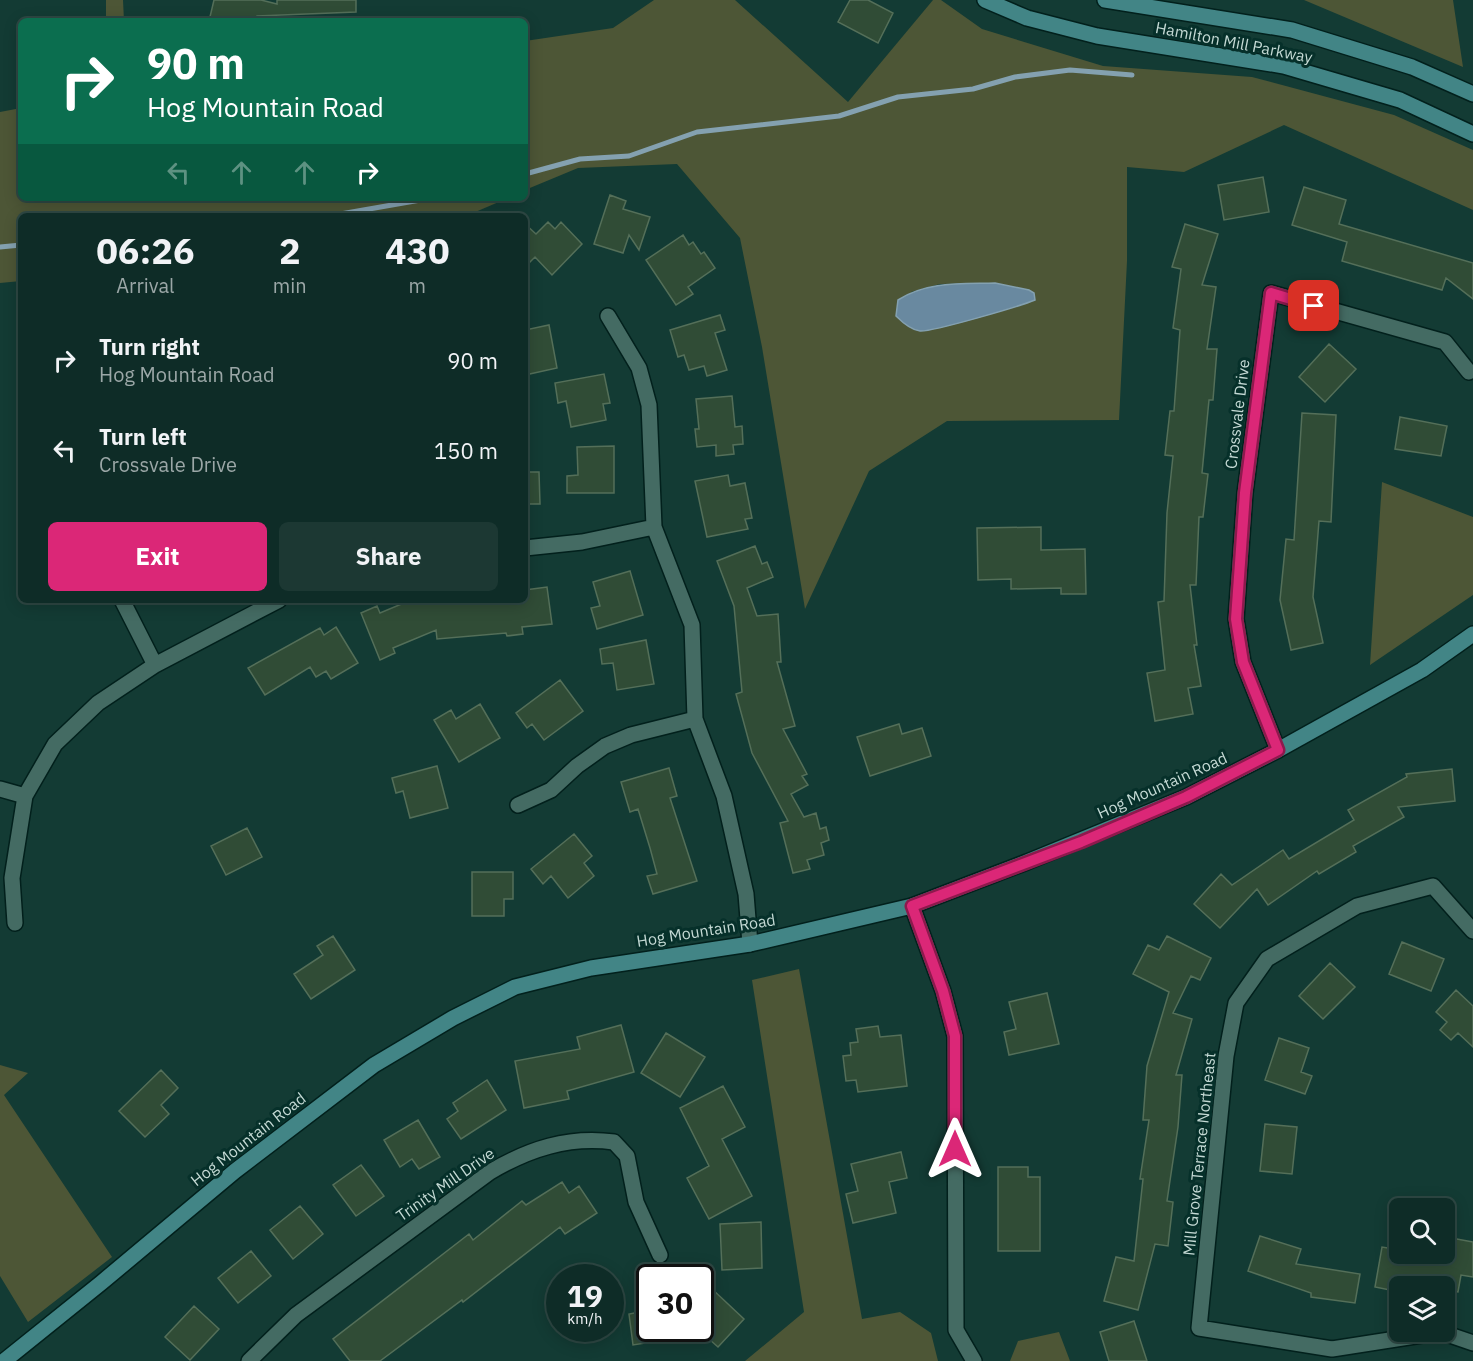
<!DOCTYPE html>
<style>
:root{--surface:#0e2c27;--page:#1c3833;--text:#f1f3f6;--muted:#9ba7a7;--line:#2e4844;--accent:#db2777}
body{margin:0;font-family:"IBM Plex Sans",sans-serif;background:var(--page);color:var(--text);height:100vh;display:flex;flex-direction:column;font-size:22px;white-space:nowrap}
*{box-sizing:border-box;margin:0}
p{font-size:20px;color:var(--muted)}
.icon{flex:none;width:33px;height:33px;fill:none;stroke:currentColor;stroke-width:2;stroke-linecap:round;stroke-linejoin:round}
.map{position:relative;flex:1;overflow:hidden}
.drawer{position:absolute;left:18px;top:213px;width:510px;height:390px;display:flex;flex-direction:column;background:var(--surface);border-radius:9px;box-shadow:0 3px 15px #0003,0 0 0 2px var(--line)}
.drawer>*{flex:none}
.banner{position:absolute;left:18px;top:18px;width:510px;height:183px;border-radius:9px;box-shadow:0 3px 15px #0003,0 0 0 2px var(--line);background:#0b6e4f;color:#fff;overflow:hidden}
.buttons{position:absolute;left:1389px;top:1198px;display:grid;gap:12px}
.buttons a{display:grid;place-items:center;width:66px;height:66px;border-radius:9px;background:var(--surface);box-shadow:0 3px 15px #0003,0 0 0 2px var(--line);font-size:30px}
.speed{position:absolute;left:546px;top:1264px;display:flex;gap:12px;font-size:30px;font-weight:700;text-align:center}
.speed>*{display:grid;place-content:center;width:78px;height:78px;border-radius:50%;background:var(--surface);box-shadow:0 3px 15px #0003,0 0 0 2px var(--line);line-height:1}
.speed small{font-size:15px;font-weight:400}
.speed .limit{border:3px solid #111;border-radius:9px;background:#fff;color:#111}
.pin{position:absolute;display:grid;place-items:center;width:51px;height:51px;color:#fff;margin:-26px;border-radius:12px;box-shadow:0 3px 9px #0006}
.me{position:absolute;width:66px;margin:-33px;rotate:0deg;stroke-linejoin:round;filter:drop-shadow(0 0 4px #0008)}
.turn{display:flex;align-items:center;gap:21px;height:126px;padding:0 30px;font-size:27px}
.turn .icon{width:78px;height:78px;stroke-width:2.5}
.turn b{display:block;font-size:42px;line-height:51px}
.lanes{display:flex;align-items:center;height:57px;padding:0 30px;background:#0003;justify-content:center;gap:30px;direction:ltr}
.lanes .off{opacity:.35}
.eta{display:flex;justify-content:space-evenly;align-items:center;height:102px;text-align:center}
.eta b{font-size:36px;font-weight:700;line-height:42px}
.cta{display:flex;gap:12px;margin-top:auto;padding:12px 30px}
.cta a{flex:1;height:69px;border-radius:9px;background:var(--accent);color:#fff;font-size:24px;font-weight:700;line-height:69px;text-align:center}
.cta a+a{background:var(--page);color:var(--text)}
ul{padding:0;list-style:none}
li{display:flex;align-items:center;gap:18px;height:90px;padding:0 30px}
li div{flex:1}
li b{display:block;font-size:22px}
li em{font-style:normal}
.map>svg:first-child{display:block}
</style>
<div class="map">
<svg width="1473" height="1361" viewBox="0 0 1473 1361">
<rect width="100%" height="100%" fill="#133b34"/>
<!-- green -->
<path fill="#4d5636" fill-rule="evenodd" d="M106,0h17l1,21h-18z
M654,0h81l113,102 85,-102h8l41,29 121,37 149,11 142,38 79,35v60l-189,-85 -100,47 -57,-5v94l-8,159 -172,1 -78,50 -64,138 -43,-262 -22,-109 -63,-74 -99,4 -53,22v-149l88,-13zM995,283l39,10 -11,12 -102,26 -10,-39 29,-8z
M1304,0h149l10,67z
M21,108v90h487l-42,18h-445v65l-21,2v-171z
M1382,482l91,35v78l-103,70z
M799,969l63,350 38,-7 31,21 7,28h-193l59,-49 -52,-332z
M0,1065l28,8 -24,22 108,162 -84,65 -28,-46z
M1059,1332l11,29h-60l8,-20z"/>
<!-- water -->
<path fill="#6989a0" stroke="#84a1b0" stroke-width="1.5" d="M995,283l34,7 5,3 1,7c-14,6 -103,32 -115,31 -9,-1 -18,-9 -24,-15l2,-16c29,-19 64,-16 97,-17z"/>
<g fill="none" stroke-linecap="round" stroke-linejoin="round">
<!-- stream -->
<path stroke="#84a1b0" stroke-width="5" d="M525,174l55,-15 49,-3 68,-24 142,-16 59,-19 75,-8 42,-12 55,-7 62,5
M329,216l103,-18
M0,247l21,-2"/>
</g>
<!-- building -->
<path fill="#304c36" stroke="#546f59" stroke-width="1.5" d="M214,0h47l16,4v-4h79v12l-99,4 -1,5h-47z
M850,0h18l25,13 -15,30 -40,-21z
M1263,177l6,35 -45,8 -6,-35z
M1304,187l42,13 -7,24 134,39v36l-27,-21 -4,12 -100,-29 5,-19 -55,-17z
M610,195l16,6 -3,8 27,8 -11,33 -10,-15 -6,18 -29,-9z
M548,222l7,7 6,-7 21,22 -30,31 -17,-18 -10,10v-43l11,10z
M1185,224l33,10 -16,51 14,2 -9,62h10l-4,51h-4l-7,73 6,1 -5,43h-4l-3,68h-6l7,60h-3l7,41 -13,2 5,26 -38,7 -8,-48 18,-3 -7,-68 6,-1 3,-88 6,-57 -8,-1 5,-44h4l6,-81 -7,-2 8,-59 -9,-2z
M683,235l6,10 4,-3 8,12 3,-2 11,16 -27,19 5,7 -17,11 -30,-45z
M720,315l5,15 -10,3 12,37 -20,6 -3,-10 -15,4 -5,-15 -6,2 -8,-27z
M549,325l8,43 -32,7v-45z
M1329,344l27,25 -31,33 -26,-25z
M604,374l6,29 -7,1 3,16 -35,7 -5,-26 -8,2 -3,-20z
M732,396l3,31 7,-1 1,18 -10,1 1,9 -18,2v-11l-19,2 -2,-18h4l-3,-30z
M1302,413l34,2 -5,107 -12,-1 -6,76 10,46 -32,7 -11,-50 6,-61 8,1z
M1400,417l47,9 -6,30 -46,-7z
M614,446v47h-47v-17l11,-1 -1,-28z
M525,472h14l1,32h-15z
M728,475l2,11 15,-3 7,35 -7,1 3,10 -41,8 -12,-56z
M1041,527v23l44,-1 1,45h-25v-6l-50,1v-10l-33,1 -1,-52z
M755,546l7,18 5,-2 6,15 -26,11 10,28 21,-2 3,48h-4l18,64 -12,3 24,45 -5,2 6,9 -17,9 13,23 12,-4 4,16 6,-2 3,13 -8,3 3,12 -17,5 3,9 -17,4 -13,-50 8,-2 -36,-68 -16,-59 6,-2 -8,-86 -17,-45z
M630,571l13,44 -46,14 -6,-21 9,-2 -7,-24z
M547,587l5,37 -30,3 1,7 -16,2 -1,-3 -69,6 -1,-9 -43,18 2,5 -15,7 -19,-47 16,-7 3,7 31,-13h114v-10z
M336,627l22,36 -27,16 -5,-8 -10,6 -6,-10 -45,28 -17,-27 72,-40 4,7z
M646,640l8,44 -37,6 -4,-27 -11,1 -2,-15z
M560,680l23,31 -39,29 -12,-16 -5,4 -11,-15z
M480,704l20,34 -41,24 -25,-42 17,-10 5,9z
M899,724l3,10 20,-6 9,28 -61,20 -13,-39z
M437,766l11,42 -38,10 -7,-27 -7,2 -4,-15z
M669,768l8,28 -7,2 27,83 -44,13 -6,-18 10,-2 -7,-26 -12,-39 -8,3 -9,-30z
M1452,769l3,32 -57,6 6,10 -51,29 3,6 -37,22 -2,-3 -49,34 -11,-16 -37,39 -26,-24 27,-30 11,11 51,-35 6,9 65,-39 -6,-10 59,-33 -1,-3z
M247,828l15,29 -36,18 -15,-29z
M574,834l18,22 -8,7 10,13 -26,22 -17,-22 -8,8 -12,-15z
M472,872h41v27h-9v17h-32z
M333,936l22,34 -44,29 -17,-25 29,-19 -6,-9z
M1167,936l44,22 -11,22 -9,-4 -18,37 19,6 -16,56h6l-4,52 -11,74 6,1 -5,44 -13,-2 -17,66 -34,-9 12,-44 18,4 9,-82h-3l9,-59h-6l4,-54 22,-74 -36,-18 15,-29 11,5z
M1402,942l42,17 -13,32 -42,-17z
M1330,963l25,24 -32,32 -24,-23z
M1456,990l17,16v41l-15,-14 -7,7 -11,-10 7,-8 -11,-10z
M1047,993l12,51 -50,11 -5,-23 12,-3 -7,-27z
M621,1025l13,47 -67,19 2,8 -45,9 -9,-47 65,-12 -3,-12z
M878,1026l2,11 21,-2 6,51 -49,6 -2,-12 -10,1 -3,-25 8,-1 -1,-12 8,-1 -2,-13z
M666,1033l39,24 -25,40 -39,-24z
M1279,1038l30,10 -8,24 11,4 -7,18 -40,-14z
M161,1070l17,18 -17,17 8,9 -24,23 -26,-26z
M487,1080l19,30 -45,29 -14,-20 11,-8 -5,-8z
M723,1086l22,41 -23,12 30,57 -43,23 -22,-41 22,-12 -29,-58z
M418,1120l22,37 -21,12 -7,-10 -12,8 -16,-27z
M1265,1124l32,3 -5,47 -32,-3z
M901,1152l6,26 -18,4 7,31 -43,10 -7,-29 12,-3 -7,-27z
M361,1165l23,31 -28,20 -23,-31z
M998,1167h30v10h12v74h-42z
M562,1182l7,11 10,-7 18,27 -32,21 -5,-7 -97,75 -1,-2 -82,61h-30l-17,-22 136,-105 4,6 49,-39 4,4z
M300,1206l23,28 -30,25 -23,-29z
M761,1222l1,46 -40,2 -2,-46z
M1260,1236l41,13 -5,15 64,10 -5,29 -44,-6v-4l-63,-22z
M1446,1237l27,5v35l-12,-2 -3,17 -14,-2v-3h-44v5l-25,-5 7,-40 18,3v4h20l22,4 2,-4z
M251,1251l20,25 -33,27 -20,-25z
M711,1288l33,31 -26,28 -18,-16v-32z
M194,1306l25,23 -29,31 -25,-23z
M650,1310v19h33v8l-50,8 -4,-31z
M1134,1321l13,40h-38l-9,-29z"/>
<g fill="none" stroke-linecap="round" stroke-linejoin="round">
<!-- street casing -->
<g stroke="#02201c" stroke-width="18">
<path id="street" d="M608,316l31,52 10,37 5,122 38,98 3,94 29,77 22,98 4,50
M525,548l57,-6 72,-15
M122,600l33,65 124,-65
M1278,750l-35,-88 -7,-43 9,-126 26,-200 174,49 24,30
M0,789l25,7
M518,805l33,-15 26,-24 28,-20 26,-11 64,-16
M912,906l31,85 12,45 1,294 18,31
M15,923l-3,-45 13,-82 30,-52 43,-41 57,-38
M1473,931l-40,-45 -76,20 -90,53 -31,44 -10,53 -27,272 133,21 109,-17 32,11
M249,1361l47,-46 194,-143c39,-23 78,-36 124,-30l13,14 9,46 24,53"/>
</g>
<!-- secondary casing -->
<g stroke="#02201c" stroke-width="18">
<path id="secondary" d="M985,0l42,18 70,18 187,30 116,34 73,34
M1105,0l187,30 120,37 61,27
M4,1361l97,-78 134,-112 139,-106 79,-47 62,-31 76,-19 159,-24 162,-38 115,-44 159,-65 92,-47 144,-80 51,-36"/>
</g>
<!-- street -->
<use href="#street" stroke="#446b63" stroke-width="15"/>
<!-- secondary -->
<use href="#secondary" stroke="#428586" stroke-width="15"/>
</g>
<g fill="none" stroke-linecap="round" stroke-linejoin="round">
<!-- route casing -->
<g stroke="#8e194d" stroke-width="15">
<path id="route" d="M955,1149v-113l-12,-45 -31,-85 169,-64 105,-45 92,-47 -35,-88 -7,-43 9,-126 26,-200 43,13"/>
</g>
<!-- route -->
<use href="#route" stroke="#db2777" stroke-width="10"/>
</g>
<g text-anchor="middle" dominant-baseline="central" stroke-width="6" stroke-linejoin="round" paint-order="stroke">
<!-- street labels -->
<g font-size="16" fill="#c4d9d4" stroke="#06302a">
<text transform="translate(1234 42) rotate(11)">Hamilton Mill Parkway</text>
<text transform="translate(1237 414) rotate(-83)">Crossvale Drive</text>
<text transform="translate(1162 785) rotate(-24)">Hog Mountain Road</text>
<text transform="translate(706 930) rotate(-9)">Hog Mountain Road</text>
<text transform="translate(248 1139) rotate(-38)">Hog Mountain Road</text>
<text transform="translate(1199 1154) rotate(-84)">Mill Grove Terrace Northeast</text>
<text transform="translate(445 1184) rotate(-35)">Trinity Mill Drive</text>
</g>
</g>
</svg>
<div class="buttons">
<a><svg class="icon" aria-label="search" viewBox="0 0 24 24"><circle cx="10" cy="10" r="6"/><path d="M15 15l6 6"/></svg></a>
<a><svg class="icon" aria-label="layers" viewBox="0 0 24 24"><path d="M12 4l9 5-9 5-9-5zM3 14l9 5 9-5"/></svg></a>
</div>
<div class="speed"><div>19<small>km/h</small></div><div class="limit">30</div></div>
<div class="pin" style="left:1314px;top:306px;background:#d93025"><svg class="icon" aria-label="arrive" viewBox="0 0 24 24"><path d="M6 21V4h12l-3 4 3 4H6"/></svg></div>
<svg class="me" style="left:955px;top:1149px" viewBox="-20 -20 40 40"><path d="M0-17L14 15 0 8-14 15z" fill="#db2777" stroke="#fff" stroke-width="4"/></svg>
<div class="banner">
<div class="turn"><svg class="icon" aria-label="right" viewBox="0 0 24 24"><path d="M7 20v-9h11M14 6l5 5-5 5"/></svg><div><b>90 m</b>Hog Mountain Road</div></div>
<div class="lanes"><svg class="icon off" aria-label="left" viewBox="0 0 24 24"><path d="M17 20v-9H6M10 6l-5 5 5 5"/></svg><svg class="icon off" aria-label="ahead" viewBox="0 0 24 24"><path d="M12 20V5M6 11l6-6 6 6"/></svg><svg class="icon off" aria-label="ahead" viewBox="0 0 24 24"><path d="M12 20V5M6 11l6-6 6 6"/></svg><svg class="icon" aria-label="right" viewBox="0 0 24 24"><path d="M7 20v-9h11M14 6l5 5-5 5"/></svg></div>
</div>
<section class="drawer">
<div class="eta">
<div><b>06:26</b><p>Arrival</p></div>
<div><b>2</b><p>min</p></div>
<div><b>430</b><p>m</p></div>
</div>
<ul>
<li><svg class="icon" aria-label="right" viewBox="0 0 24 24"><path d="M7 20v-9h11M14 6l5 5-5 5"/></svg><div><b>Turn right</b><p>Hog Mountain Road</p></div><em>90 m</em></li>
<li><svg class="icon" aria-label="left" viewBox="0 0 24 24"><path d="M17 20v-9H6M10 6l-5 5 5 5"/></svg><div><b>Turn left</b><p>Crossvale Drive</p></div><em>150 m</em></li>
</ul>
<div class="cta"><a>Exit</a><a>Share</a></div>
</section>
</div>
